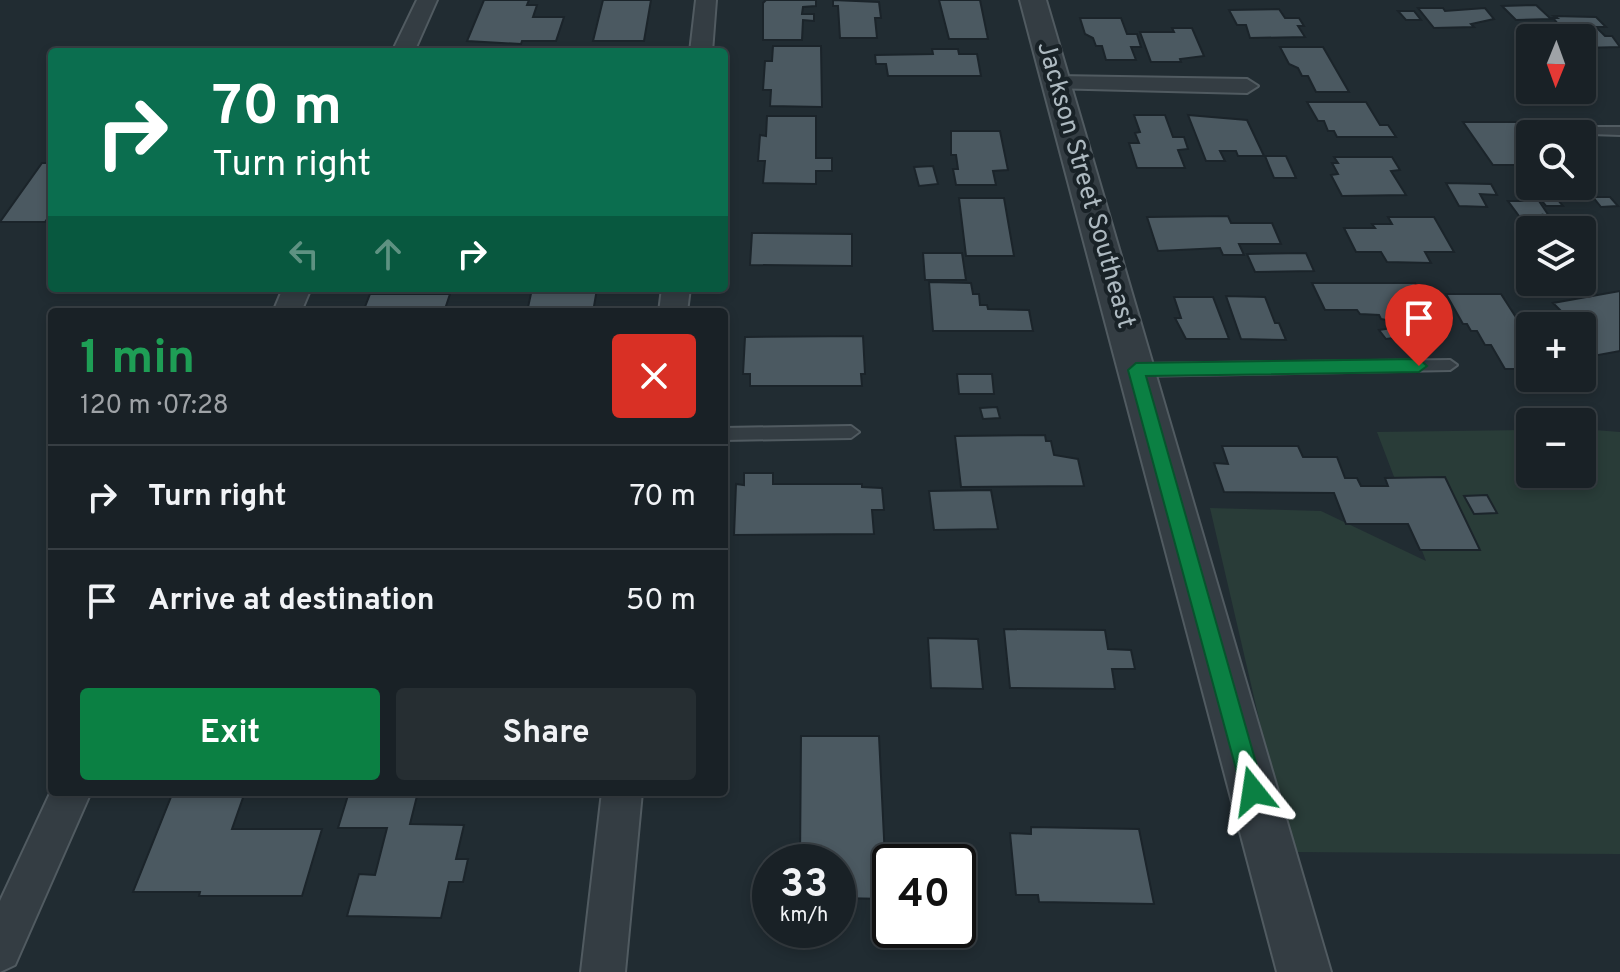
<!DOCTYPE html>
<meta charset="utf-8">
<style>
:root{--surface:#192126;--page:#262e32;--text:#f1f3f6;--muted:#9fa3a7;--line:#373e43;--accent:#0b8043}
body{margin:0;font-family:Overpass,sans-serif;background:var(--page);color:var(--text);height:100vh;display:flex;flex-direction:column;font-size:30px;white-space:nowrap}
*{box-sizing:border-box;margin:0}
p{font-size:26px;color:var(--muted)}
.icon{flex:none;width:44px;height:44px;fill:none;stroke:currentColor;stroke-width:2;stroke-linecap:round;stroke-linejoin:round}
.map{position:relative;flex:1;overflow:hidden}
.sheet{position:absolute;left:48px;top:308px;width:680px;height:488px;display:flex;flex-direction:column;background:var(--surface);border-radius:8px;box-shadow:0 4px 12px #0003,0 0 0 2px var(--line)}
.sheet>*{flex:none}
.banner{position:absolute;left:48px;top:48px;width:680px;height:244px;border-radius:8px;box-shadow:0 4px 12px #0003,0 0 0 2px var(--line);background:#0b6e4f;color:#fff;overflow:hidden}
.needle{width:52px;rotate:181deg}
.buttons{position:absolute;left:1516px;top:24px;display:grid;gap:16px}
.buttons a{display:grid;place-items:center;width:80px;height:80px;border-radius:8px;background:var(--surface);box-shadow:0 4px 12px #0003,0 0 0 2px var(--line);font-size:40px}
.speed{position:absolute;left:752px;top:844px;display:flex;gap:16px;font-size:40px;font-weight:700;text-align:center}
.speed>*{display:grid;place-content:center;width:104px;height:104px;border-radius:50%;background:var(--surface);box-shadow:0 4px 12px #0003,0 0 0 2px var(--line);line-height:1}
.speed small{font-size:20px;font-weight:400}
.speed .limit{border:4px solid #111;border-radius:12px;background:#fff;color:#111}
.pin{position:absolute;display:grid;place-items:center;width:68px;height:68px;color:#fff;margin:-82px -34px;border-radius:50% 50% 50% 0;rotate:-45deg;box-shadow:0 0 8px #0007}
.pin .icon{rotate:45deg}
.me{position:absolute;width:88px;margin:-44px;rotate:345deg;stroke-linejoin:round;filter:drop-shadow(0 0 6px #0008)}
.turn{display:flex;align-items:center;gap:28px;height:168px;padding:0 32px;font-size:36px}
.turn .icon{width:104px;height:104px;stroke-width:2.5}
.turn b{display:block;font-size:56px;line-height:68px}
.lanes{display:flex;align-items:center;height:76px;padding:0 32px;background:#0003;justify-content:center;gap:40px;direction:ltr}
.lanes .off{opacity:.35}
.round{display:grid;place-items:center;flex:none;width:84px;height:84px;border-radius:8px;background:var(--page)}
.head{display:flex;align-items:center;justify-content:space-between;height:136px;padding:0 32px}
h1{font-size:48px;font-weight:700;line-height:60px;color:#1e9e55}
.cta{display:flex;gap:16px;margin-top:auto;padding:16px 32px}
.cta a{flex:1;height:92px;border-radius:8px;background:var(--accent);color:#fff;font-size:32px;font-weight:700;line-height:92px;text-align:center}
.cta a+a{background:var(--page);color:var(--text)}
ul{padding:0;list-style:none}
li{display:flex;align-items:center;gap:24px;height:104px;padding:0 32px;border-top:2px solid var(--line)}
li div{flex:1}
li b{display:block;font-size:30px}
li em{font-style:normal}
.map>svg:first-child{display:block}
</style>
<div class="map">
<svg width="1620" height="972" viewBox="0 0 1620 972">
<rect width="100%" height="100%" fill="#212c32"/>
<!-- green -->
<path fill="#293c38" d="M1582,429l38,3v422l-330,-2 -80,-344 111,3 105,50 -49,-129 153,-2v44h52z"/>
<!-- building -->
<path fill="#4b5961" stroke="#1b242a" stroke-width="2" d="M484,0h45l-2,5h10l-4,12h31l-8,24h-34l-1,3 -54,-3z
M603,0h48l-7,41h-51z
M766,0h50v6l-13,1 -1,7h12v7l-11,-1 -1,20h-39v-37z
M833,0l46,2 2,16h-6l2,20h-37l-2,-32h-5z
M939,0h41l8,39h-39z
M1536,5l15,14 -35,1 -14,-14z
M1418,8h25l2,3 40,-3 9,11 -23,5 3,3 -40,1z
M1279,9l6,9h14l5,8h-6l7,11 -55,1 -4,-13h-9l-8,-15z
M1398,11h16l7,9h-15z
M1554,16l42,1 10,10h-10l9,9h7l8,11 -38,1v-10h-11l-4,-4h-22l-10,-10h23l-5,-6h4z
M1080,18h41l6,16h10l4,13h-10l5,13h-30l-4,-14h-6l-3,-8 -8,-4z
M1172,28h20l12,28 -24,3 1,3h-30l-11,-30h34z
M773,46h48l1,61 -52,-1 1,-16h-8l2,-29h7z
M473,47h47l-1,5h-48z
M594,47h47l-1,5h-48z
M1280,47h43l26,45h-33l-8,-16h-6l-4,-8 -9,-4z
M932,49h26l1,5h18l4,22h-93l-2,-12h-10l-1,-9 58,-1z
M1307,102h59l14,23h8l8,12h-59l-3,-6h-6l-4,-10h-6z
M1134,115h31l8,22h11l4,12 -10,1 7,18h-48l-8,-25h10l-4,-10 5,-1z
M1188,115l59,5 17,36h-26l-2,-5h-16l5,10h-19z
M767,116h49v42h16v13h-16v13l-53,-1 2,-22h-7l2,-26 6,1z
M1463,122h60l9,12 -2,31h-37z
M951,131h49l8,39 -15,1 3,14h-40l-3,-16h5l-2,-14h-5z
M1265,156h21l10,22h-22z
M1334,157h58l8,13 -9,1 15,24 -64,1 -11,-21 7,-1 -6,-11h6z
M42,163h10v49l-7,10h-45z
M933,166l5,18 -19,2 -5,-19z
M1446,183l45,1 6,11 -17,-1 7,13 -28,-1z
M1537,195h17l9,11h-17z
M1593,197h17l8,9 -17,1z
M959,198h45l10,58h-48z
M1508,201h31l10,15 -5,-1 7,9h-17l-6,-8h-9z
M1228,216l3,7h41l9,21h-42l5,11h-21l-3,-7 -62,3 -11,-34z
M1388,217h46l20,35h-29l6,11 -44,-1 -6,-10h-25l-12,-24h31l-3,-4h20z
M752,233l100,1v32l-102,-1z
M923,253h39l4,27h-41z
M1306,253l8,18 -59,1 -8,-18z
M929,282l42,1 2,11h6l1,11h7l1,4 41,1 4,21h-100z
M1312,283h103l21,38h-45l-10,-2 -2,-4 -19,-1 -3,-4h-32z
M532,289h65l-4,23h-66z
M1620,291v60l-27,5 -11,-11v-19h-6l-23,-23z
M370,294h80l-6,18h-81z
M1446,294h55l29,45v30h-25l-14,-24h-6l-8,-14h-6l-4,-7h-4z
M1226,296l39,1 10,26h4l7,17 -45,-1z
M1174,297h39l16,42h-43l-11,-21h6z
M1410,325l7,10 -31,4 -7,-9z
M863,336l2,38h-4l1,12h-112v-12h-7l2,-37z
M957,374h35l2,20h-35z
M997,407l3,11 -17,1 -3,-11z
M1045,435l1,6h5l3,14 24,4 6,27 -123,1 -6,-51z
M1222,446h76l5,11h34l8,21h12l4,8h27l-3,-8 60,-1 35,73h-60l-12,-26h-62l-12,-31 -110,-1 -10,-29 14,1z
M744,473h29v11h89v3l20,1 2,22h-12l2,24 -140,1 2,-51 8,1z
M991,490l7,39 -64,1 -5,-39z
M1487,495l10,18 -23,1 -10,-18z
M1004,629l101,1 3,19 23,1 4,19h-23l3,20 -105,-1z
M928,638l50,1 5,50 -52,-1z
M801,736h78l8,163 -49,-1v-36h-38z
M173,792h72l-13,37h90l-20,67h-103l1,-4h-67z
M349,792h69l-8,32 54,1 -8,34h12l-5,23h-14l-8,36 -94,-2 12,-42 16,1 12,-47h-49z
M1031,827l108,2 15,75 -115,-2 -1,-7h-22l-6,-62 21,1z"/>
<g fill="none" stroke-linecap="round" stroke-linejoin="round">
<!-- service casing -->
<g stroke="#515b61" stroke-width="4">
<path id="service" d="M1565,127h55v8l-59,-2 -2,-2z
M1450,360l7,5 -7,5 -314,6 -7,-6 7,-6z
M851,426l8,6 -8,6 -127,2v-12z"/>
</g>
<!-- minor casing -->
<g stroke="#515b61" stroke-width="4">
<path id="minor" d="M417,0h20l-23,52h-22z
M696,0h20l-4,52h-22z
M1057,76l190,3 11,7 -11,7 -198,-5 -3,-5z
M283,288h28l-10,24h-28z
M662,288h28l-3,24h-28z
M52,789v3h39l-76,173 -15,7v-71z
M602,792h40l-17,180h-44z"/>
</g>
<!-- tertiary casing -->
<g stroke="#515b61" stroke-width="4">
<path id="tertiary" d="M1020,0h26l285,972h-54z"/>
</g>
<!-- service -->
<use href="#service" fill="#343d43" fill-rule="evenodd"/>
<!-- minor -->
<use href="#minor" fill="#343d43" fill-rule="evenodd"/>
<!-- tertiary -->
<use href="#tertiary" fill="#343d43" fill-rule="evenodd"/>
</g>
<!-- route -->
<path fill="#0b8043" stroke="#07532c" stroke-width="2" d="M1419,359l8,7 -8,6 -273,4 118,415 -3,8 -8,4 -8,-4 -3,-8 -114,-421 8,-7z"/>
<g text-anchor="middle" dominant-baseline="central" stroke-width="8" stroke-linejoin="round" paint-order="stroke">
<!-- street labels -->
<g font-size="26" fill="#adb9c0" stroke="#192227">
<text transform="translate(1085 185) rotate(74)">Jackson Street Southeast</text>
</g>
</g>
</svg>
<div class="buttons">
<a><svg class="needle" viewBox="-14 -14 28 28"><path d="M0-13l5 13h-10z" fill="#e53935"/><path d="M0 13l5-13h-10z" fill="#9fa3a7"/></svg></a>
<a><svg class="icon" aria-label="search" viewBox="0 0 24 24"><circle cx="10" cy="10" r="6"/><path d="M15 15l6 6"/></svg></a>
<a><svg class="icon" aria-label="layers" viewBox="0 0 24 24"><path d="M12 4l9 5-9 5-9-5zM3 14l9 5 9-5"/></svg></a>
<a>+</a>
<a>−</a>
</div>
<div class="speed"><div>33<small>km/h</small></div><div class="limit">40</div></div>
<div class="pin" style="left:1419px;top:366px;background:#d93025"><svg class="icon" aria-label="arrive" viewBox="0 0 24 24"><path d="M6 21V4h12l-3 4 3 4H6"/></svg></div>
<svg class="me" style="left:1253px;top:791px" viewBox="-20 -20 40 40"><path d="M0-17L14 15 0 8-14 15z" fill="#0b8043" stroke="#fff" stroke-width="4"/></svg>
<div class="banner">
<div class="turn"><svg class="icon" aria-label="right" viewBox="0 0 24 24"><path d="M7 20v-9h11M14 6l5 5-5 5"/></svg><div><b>70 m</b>Turn right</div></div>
<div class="lanes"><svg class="icon off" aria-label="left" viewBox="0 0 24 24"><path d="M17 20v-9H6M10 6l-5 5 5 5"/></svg><svg class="icon off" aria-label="ahead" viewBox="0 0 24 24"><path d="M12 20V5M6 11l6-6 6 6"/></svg><svg class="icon" aria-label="right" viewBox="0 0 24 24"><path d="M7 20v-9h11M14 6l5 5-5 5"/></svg></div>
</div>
<section class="sheet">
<div class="head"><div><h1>1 min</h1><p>120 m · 07:28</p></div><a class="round" style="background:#d93025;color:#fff"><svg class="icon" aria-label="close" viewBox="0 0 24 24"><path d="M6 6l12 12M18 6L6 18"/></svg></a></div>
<ul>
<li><svg class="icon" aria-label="right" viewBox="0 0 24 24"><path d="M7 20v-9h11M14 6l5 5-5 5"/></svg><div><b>Turn right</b></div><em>70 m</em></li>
<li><svg class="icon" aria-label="arrive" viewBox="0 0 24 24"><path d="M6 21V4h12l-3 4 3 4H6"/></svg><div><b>Arrive at destination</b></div><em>50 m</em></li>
</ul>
<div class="cta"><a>Exit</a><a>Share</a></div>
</section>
</div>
